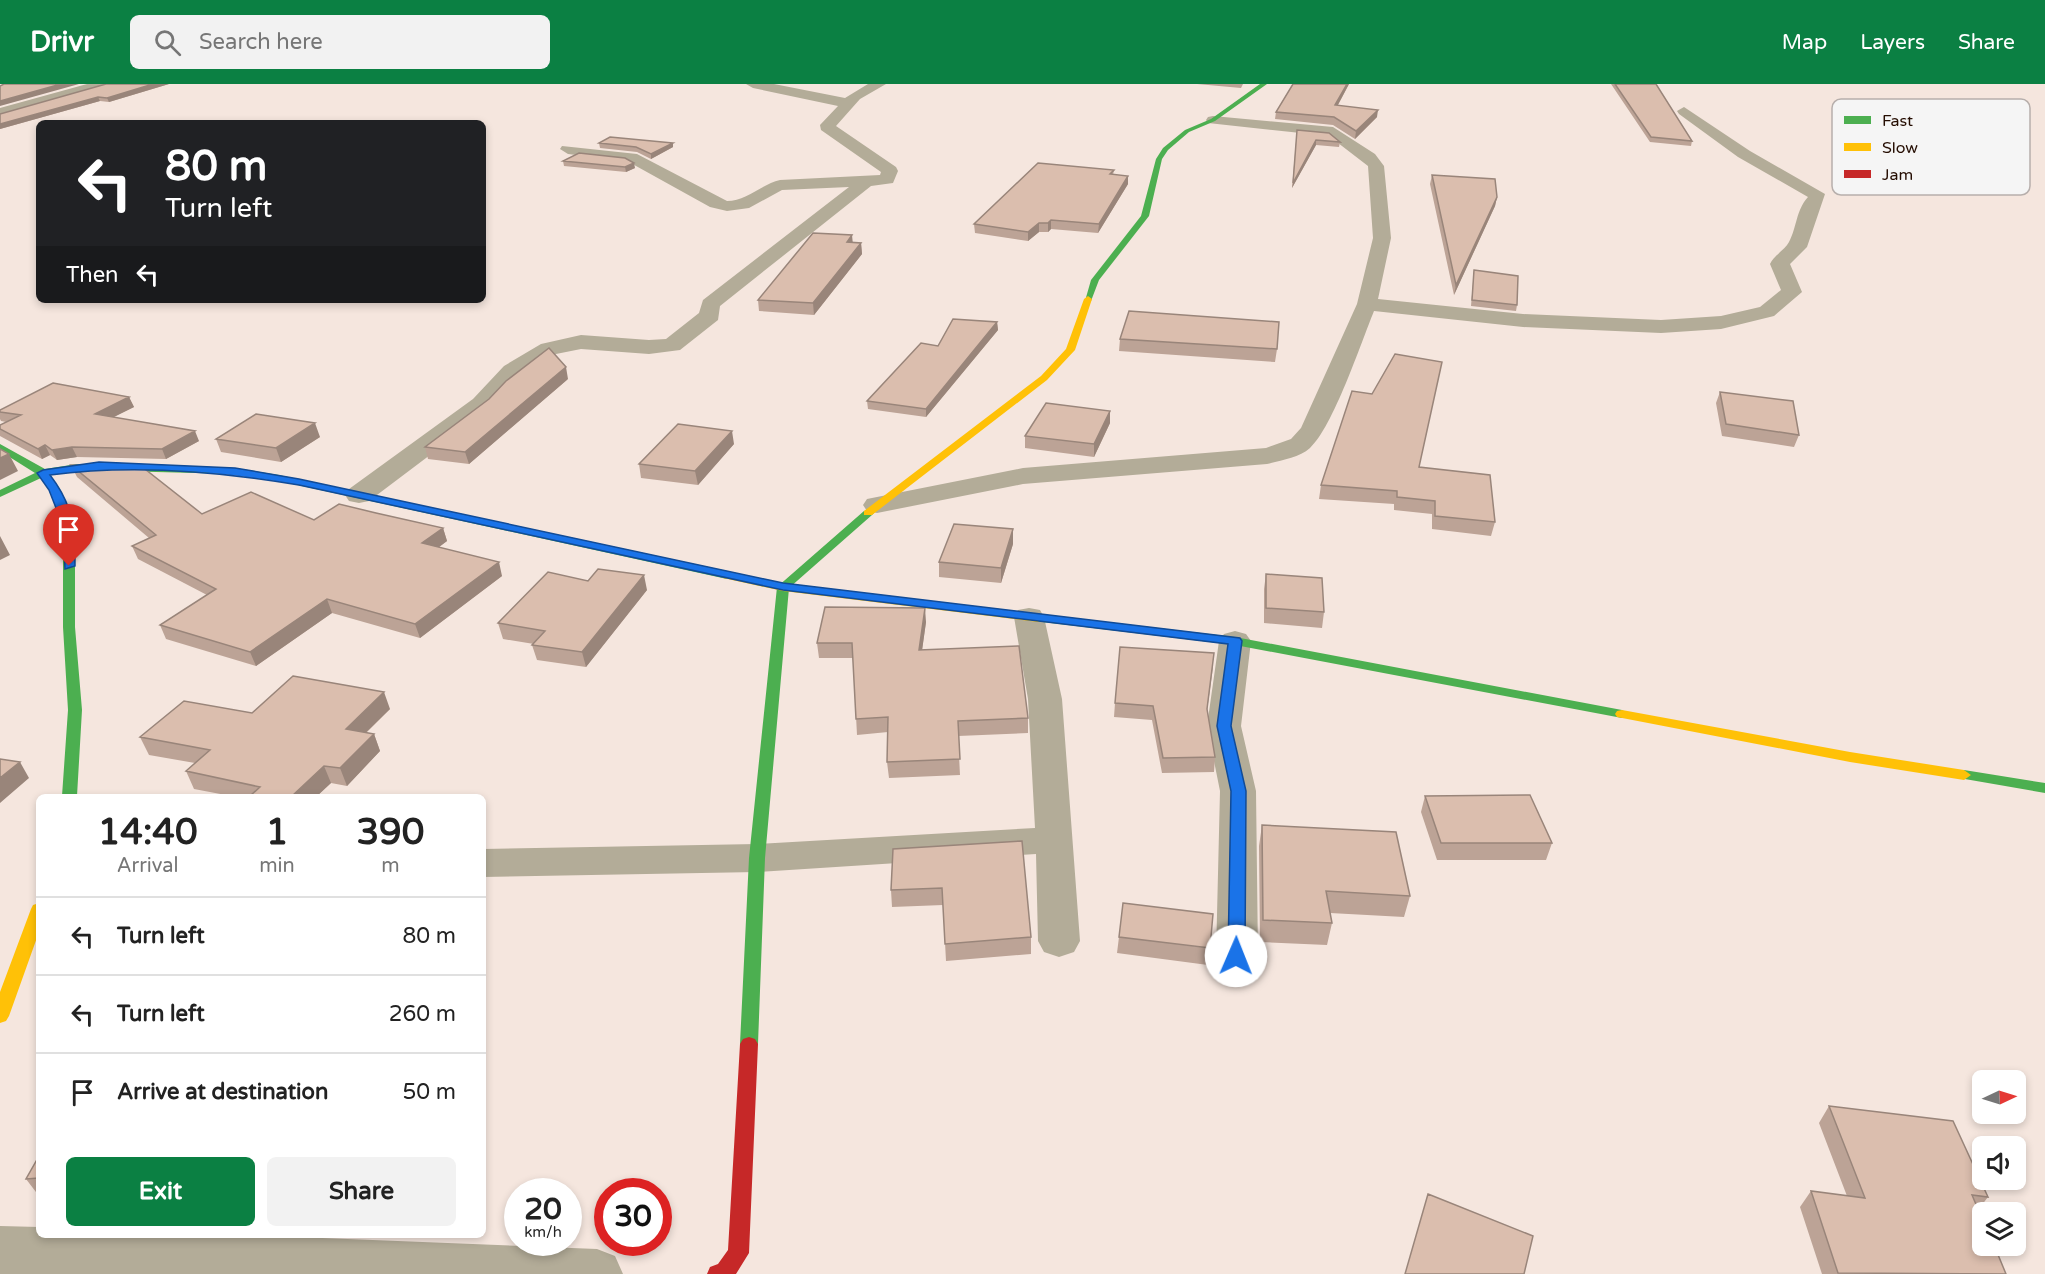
<!DOCTYPE html>
<style>
:root{--surface:#fff;--page:#f2f2f2;--text:#222;--muted:#767676;--line:#e0e0e0;--accent:#0b8043}
body{margin:0;font-family:"Varela Round",sans-serif;background:var(--page);color:var(--text);height:100vh;display:flex;flex-direction:column;font-size:22px;white-space:nowrap}
*{box-sizing:border-box;margin:0}
p{font-size:20px;color:var(--muted)}
.icon{flex:none;width:33px;height:33px;fill:none;stroke:currentColor;stroke-width:2;stroke-linecap:round;stroke-linejoin:round}
.map{position:relative;flex:1;overflow:hidden}
.drawer{position:absolute;left:36px;top:710px;width:450px;height:444px;display:flex;flex-direction:column;background:var(--surface);border-radius:9px;box-shadow:0 3px 9px #0003}
.drawer>*{flex:none}
.top-card{position:absolute;left:36px;top:36px;width:450px;height:183px;border-radius:9px;box-shadow:0 3px 9px #0003;background:#202124;color:#fff;overflow:hidden}
.needle{width:39px;rotate:86deg}
.fabs{position:absolute;left:1972px;top:986px;display:grid;gap:12px}
.fabs a{display:grid;place-items:center;width:54px;height:54px;border-radius:9px;background:var(--surface);box-shadow:0 3px 9px #0003;font-size:30px}
.speed{position:absolute;left:504px;top:1094px;display:flex;gap:12px;font-size:30px;font-weight:700;text-align:center}
.speed>*{display:grid;place-content:center;width:78px;height:78px;border-radius:50%;background:var(--surface);box-shadow:0 3px 9px #0003;line-height:1}
.speed small{font-size:15px;font-weight:400}
.speed .limit{border:9px solid #d22;background:#fff;color:#111}
.pin{position:absolute;display:grid;place-items:center;width:51px;height:51px;color:#fff;margin:-62px -26px;border-radius:50% 50% 50% 0;rotate:-45deg;box-shadow:0 0 6px #0007}
.pin .icon{rotate:45deg}
.me{position:absolute;width:66px;margin:-33px;rotate:1deg;stroke-linejoin:round;filter:drop-shadow(0 0 4px #0008)}
.turn{display:flex;align-items:center;gap:21px;height:126px;padding:0 30px;font-size:27px}
.turn .icon{width:78px;height:78px;stroke-width:2.5}
.turn b{display:block;font-size:42px;line-height:51px}
.then{display:flex;align-items:center;height:57px;padding:0 30px;background:#0003;gap:12px;font-size:22px}
.eta{display:flex;justify-content:space-evenly;align-items:center;height:102px;text-align:center}
.eta b{font-size:36px;font-weight:700;line-height:42px}
.primary-button{display:flex;gap:12px;margin-top:auto;padding:12px 30px}
.primary-button a{flex:1;height:69px;border-radius:9px;background:var(--accent);color:#fff;font-size:24px;font-weight:700;line-height:69px;text-align:center}
.primary-button a+a{background:var(--page);color:var(--text)}
ul{padding:0;list-style:none}
li{display:flex;align-items:center;gap:18px;height:78px;padding:0 30px;border-top:2px solid var(--line)}
li div{flex:1}
li b{display:block;font-size:22px}
li em{font-style:normal}
header{display:flex;align-items:center;gap:36px;box-sizing:border-box;height:84px;padding:0 30px;background:var(--accent);color:#fff}
header strong{font-size:28px}
nav{display:flex;gap:33px;margin-inline-start:auto;font-size:21px}
.search{width:420px;height:54px;background:var(--page);display:flex;align-items:center;gap:15px;box-sizing:border-box;padding:0 21px;border-radius:9px;color:var(--muted);font-size:22px}
.map>svg:first-child{display:block}
</style>
<header>
<strong>Drivr</strong>
<div class="search"><svg class="icon" aria-label="search" viewBox="0 0 24 24"><circle cx="10" cy="10" r="6"/><path d="M15 15l6 6"/></svg>Search here</div>
<nav><a>Map</a><a>Layers</a><a>Share</a></nav>
</header>
<div class="map">
<svg width="2045" height="1190" viewBox="0 0 2045 1190">
<rect width="100%" height="100%" fill="#f5e6de"/>
<g fill="none" stroke-linecap="round" stroke-linejoin="round">
<!-- street -->
<path fill="#b3ac98" fill-rule="evenodd" d="M87,0h22l-2,3 -107,30v-9z
M746,0h28l71,14 23,-14h18l-26,15 -24,27 60,41 2,4 -5,12 -22,3 -151,120 -2,14 -38,30 -31,4 -68,-5 -25,5 -36,22 -29,33 -122,92 -10,2 -10,-2 -4,-6 4,-6 124,-90 31,-33 37,-22 40,-9 68,5 17,-1 33,-26 4,-13 146,-113 -67,3 -33,18 -22,3 -17,-4 -83,-46 -59,-7 -8,-5 2,-3 75,8 90,47c19,0 35,-17 53,-21l100,-5 1,-3 -60,-42 -1,-5 18,-19 -85,-18z
M1684,23l66,44 75,43 -18,53 -17,17 12,28 -28,24 -53,13 -60,4 -138,-6 -149,-16c-13,32 -41,116 -64,137 -11,10 -29,12 -43,16l-244,20 -146,29 -10,-2 -4,-6 4,-6 10,-2 146,-29 243,-20 25,-9 10,-11 56,-124 16,-66 -5,-72 -39,-30 -121,-13 -2,-3 2,-3 5,-1 120,11 42,27 9,12 7,72 -13,61 145,15 138,6 60,-4 39,-9 21,-17 -11,-26c5,-10 15,-14 19,-22 8,-15 7,-32 19,-45l-70,-40 -59,-43 -2,-3z
M1029,524l11,2 4,7 18,82 18,242 -6,11 -15,5 -15,-5 -6,-11 -2,-87 -279,18 -274,5v-28l274,-5 278,-16 -7,-129 -14,-82 4,-7z
M1235,547l11,3 5,7 -10,85 15,65 2,165 -6,11 -15,5 -15,-5 -6,-11 4,-165 -13,-65 12,-85 5,-7z
M0,1142l39,1v7h183l375,15 18,7 8,18h-623z"/>
<!-- fast -->
<path fill="#4caf50" fill-rule="evenodd" d="M1260,0h7l-52,37 -26,11 -21,18 -6,9 -13,57 -50,64 -8,21h-6l6,-21 50,-64 15,-57 7,-11 22,-18 26,-11z
M0,360l45,25 32,-5 158,4 44,7 448,96 6,4 -6,4 -448,-98 -44,-7 -158,-4 -27,5 10,14 15,37v101l7,83 -5,86h-15l6,-86 -5,-83v-101l-13,-37 -9,-11 -41,19v-7l35,-17 -35,-22z
M868,426l6,3 -2,2 -83,73 -24,270 -7,186 -3,5 -6,2 -6,-2 -3,-5 9,-186 28,-271 87,-76z
M1038,530l197,23 387,73 7,4 -7,4 -387,-73 -201,-24 -2,-3z
M1964,686l81,13v10l-86,-15 -2,-3 2,-3z"/>
<!-- slow -->
<path fill="#ffc107" fill-rule="evenodd" d="M1088,212l4,3 -17,51 -28,30 -175,135h-8v-4l177,-135 25,-27 18,-50z
M727,487l56,12 255,31 6,4 -6,4 -255,-31 -60,-13 -2,-3 2,-3z
M1622,626l228,42 114,18 7,5 -7,5 -114,-18 -233,-45 -2,-3 2,-3z
M39,819v29l-30,84 -3,5 -6,2v-31l31,-83 2,-4z"/>
<!-- jam -->
<path fill="#c62828" fill-rule="evenodd" d="M749,953l6,2 3,5 -9,209 -13,21h-29l3,-7 8,-3 10,-14 12,-206 3,-5z"/>
</g>
<!-- wall -->
<path fill="#bca396" d="M106,0h63l-60,18 -9,-1 -100,28v-15z
M1197,0h46l-2,4z
M1293,0h56l-11,21 39,12 -22,22 -22,-14 -58,-6 1,-7z
M1611,0h45l36,57 -1,5 -41,-4z
M1297,46l43,12 -1,5 -23,-2 -24,43z
M599,59l74,4 -22,12 -14,-7 -37,-4z
M563,77l72,7 -9,4 -62,-6z
M1114,86l-1,5 15,9 -30,49 -47,-4 -3,3h-9l-11,9 -53,-8 -1,-9z
M1432,91l65,22 -2,9 -41,89 -24,-111z
M861,159l1,11 -48,61 -55,-4 -1,-11z
M1474,186l43,35 -1,6 -45,-5z
M997,238l1,8 -72,87 -58,-8 -1,-8 71,-55z
M1120,255l157,10 -2,13 -156,-11z
M568,295l-99,85 -41,-5 -3,-12z
M1720,308l79,43 -5,12 -72,-11 -6,-33z
M129,313l5,10 -21,10 86,24 -33,18 -89,-2 -20,3 -7,-5 -8,4 -42,-23v-11l6,-3 -5,-1 -1,-2v-9z
M1110,327v12l-16,34 -69,-9v-12z
M320,353l-39,25 -60,-10 -5,-13z
M734,360l-36,41 -57,-7 -2,-14z
M71,381l131,49 241,14 4,13 -8,6 63,29 -82,62 -88,-25 -76,53 -90,-27 -6,-14 47,-30 -69,-36 -6,-13 17,-8 -72,-61z
M1419,383l76,55 -4,14 -59,-7v-15l-38,-4v-6l-75,-5 2,-14z
M1013,460l-12,39 -62,-6v-15z
M1266,490l58,38 -2,16 -58,-5v-34z
M588,497l59,9 -61,77 -49,-7 -5,-15 2,-1 -31,-5 -5,-16z
M926,538l-4,28 106,68v15l-70,3 2,39 -71,3 -2,-16 1,-30 -31,3 -4,-77h-34l-2,-15z
M1213,583l-6,44 8,46 -1,15 -52,1 -10,-53 -38,-3 1,-14z
M390,625l-24,24 8,1 6,17 -33,35 -16,-3 -14,13h-86l-37,-7 -8,-18 9,-8 -46,-8 -9,-18 112,-24z
M1425,712l127,47 -6,17h-109l-16,-48z
M1262,741l148,71 -6,21 -74,-4 2,10 -5,22 -67,-3 -1,-96z
M893,765l138,88v17l-85,7 -3,-56 -51,2 -1,-17z
M1119,853l91,11 -2,17 -91,-12z
M1829,1022l159,91 -10,13 28,64h-184l-22,-67 11,-16 36,5 -28,-73z
M39,1072v40l-13,-17z"/>
<!-- shaded-wall -->
<path fill="#99857a" d="M61,0h18l-79,22v-5z
M153,0h16l-60,18 -2,-4z
M1347,0h2l-15,28 1,-7z
M98,13l2,4 -100,28v-5z
M1378,26l-1,7 -22,22 1,-8z
M1316,56v5l-24,43 1,-5z
M673,59v4l-22,12v-5z
M634,79l1,5 -9,4 -1,-5z
M1128,92v8l-30,49 1,-9z
M1497,113l-2,9 -41,89 2,-10z
M1051,136v9l-3,3v-9z
M1039,139v9l-11,9v-9z
M852,151l1,10 -6,-3z
M861,159l1,11 -48,61 -1,-12z
M997,238l1,8 -72,87v-8z
M566,283l2,12 -99,85 -4,-12z
M129,313l5,10 -34,17 -5,-10z
M1110,327v12l-16,34v-13z
M315,339l5,14 -39,25 -5,-14z
M195,347l4,10 -33,18 -4,-10z
M732,347l2,13 -36,41 -3,-14z
M45,361l5,10 -8,4 -4,-10z
M72,363l5,10 -20,3 -5,-10z
M9,370l9,17 -18,9v-22z
M443,444l4,13 -20,15 -5,-13z
M1013,445v15l-12,39v-15z
M0,452l10,19 -10,5z
M499,478l3,14 -82,62 -5,-14z
M644,491l3,15 -61,77 -4,-15z
M327,515l5,14 -76,53 -6,-14z
M925,524l1,14 -6,43 -1,-15z
M384,608l6,17 -38,37 -6,-17z
M374,650l6,17 -33,35 -7,-18z
M20,678l9,16 -29,25v-25z
M324,682l7,17 -14,13h-25z"/>
<!-- building -->
<path fill="#dbbeae" stroke="#99857a" stroke-width="1.5" d="M4,0h57l-61,17v-15z
M106,0h47l-46,14 -9,-1 -98,27v-10z
M1293,0h54l-12,21 43,5 -22,21 -22,-14 -58,-5z
M1615,0h41l36,57 -41,-4z
M1297,46l32,3 11,9 -24,-2 -23,43z
M610,53l63,6 -22,11 -15,-7 -37,-4z
M579,69l46,5 9,5 -9,4 -62,-6z
M1038,79l76,7 -4,4 18,2 -29,48 -48,-4 -3,3h-9l-11,9 -54,-8z
M1432,91l63,4 2,18 -41,88z
M813,149l39,2 -5,7 14,1 -48,60 -55,-3z
M1474,186l44,6 -1,29 -45,-5z
M1129,227l150,11 -2,27 -157,-10z
M953,235l44,3 -71,87 -59,-8 54,-58 17,3z
M549,264l17,19 -101,85 -40,-5 64,-48 17,-18z
M1395,270l47,8 -23,105 71,8 5,47 -60,-6v-15l-38,-4v-6l-76,-6 31,-94 20,3z
M53,299l76,14 -34,17 100,17 -33,18 -90,-2 -20,3 -7,-5 -7,4 -38,-20v-4l21,-10 -21,-3v-2z
M1720,308l73,9 6,34 -73,-11z
M1046,319l64,8 -16,33 -69,-8z
M256,330l59,9 -39,25 -60,-9z
M678,340l54,7 -37,40 -56,-7z
M0,365l9,5 -9,4z
M71,381l70,1 61,48 49,-22 63,28 25,-16 37,9 67,15 -21,15 77,19 -84,62 -88,-25 -77,53 -90,-27 56,-36 -84,-43 24,-11z
M954,440l59,5 -12,39 -62,-6z
M598,485l46,6 -62,77 -50,-7 13,-14 -47,-8 50,-51 40,9z
M1266,490l56,4 2,34 -58,-4z
M825,523l100,1 -6,42 100,-4 9,72 -70,3 2,38 -73,3 1,-45 -32,2 -4,-76h-35z
M1120,563l94,6 -7,56 8,48 -52,1 -10,-52 -38,-3z
M293,592l91,16 -38,37 28,5 -34,34 -16,-2 -32,30h-42l10,-9 -74,-16 24,-21 -70,-13 44,-36 68,12z
M0,675l20,3 -20,16z
M1530,711l22,48h-111l-16,-47z
M1262,741l134,7 14,64 -84,-5 6,32 -69,-3z
M1022,757l9,96 -86,7 -3,-56 -51,2 2,-41z
M1123,819l90,11 -3,34 -91,-11z
M1829,1022l124,15 35,76 -16,-2 11,26v24h11l12,29 -168,-1 -27,-82 54,7z
M39,1072v22l-13,1z
M1428,1110l105,42 -9,38h-119z"/>
<!-- route -->
<path fill="#1a73e8" stroke="#114b97" stroke-width="1.5" d="M99,378l136,6 64,11 484,104 457,55 2,3 -11,85 15,65 -1,165 -2,4h-13l-2,-4 3,-165 -14,-65 11,-82 -445,-54 -484,-105c-82,-14 -166,-21 -249,-10 24,31 25,54 25,91l-10,3 -2,-43 -14,-36 -12,-17 6,-3z"/>
<!-- legend -->
<rect x="1832" y="15" width="198" height="96" rx="9" fill="#f5f5f5" stroke="#b7afac" stroke-width="1.5"/>
<rect x="1844" y="32" width="27" height="8" fill="#4caf50"/>
<rect x="1844" y="59" width="27" height="8" fill="#ffc107"/>
<rect x="1844" y="86" width="27" height="8" fill="#c62828"/>
<g font-size="16" fill="#250d02">
<text x="1882" y="42">Fast</text>
<text x="1882" y="69">Slow</text>
<text x="1882" y="96">Jam</text>
</g>
</svg>
<div class="fabs">
<a><svg class="needle" viewBox="-14 -14 28 28"><path d="M0-13l5 13h-10z" fill="#e53935"/><path d="M0 13l5-13h-10z" fill="#767676"/></svg></a>
<a><svg class="icon" aria-label="sound" viewBox="0 0 24 24"><path d="M4 9h4l5-4v14l-5-4H4zM17 9q2 3 0 6"/></svg></a>
<a><svg class="icon" aria-label="layers" viewBox="0 0 24 24"><path d="M12 4l9 5-9 5-9-5zM3 14l9 5 9-5"/></svg></a>
</div>
<div class="speed"><div>20<small>km/h</small></div><div class="limit">30</div></div>
<div class="pin" style="left:69px;top:482px;background:#d93025"><svg class="icon" aria-label="arrive" viewBox="0 0 24 24"><path d="M6 21V4h12l-3 4 3 4H6"/></svg></div>
<svg class="me" style="left:1236px;top:872px" viewBox="-20 -20 40 40"><circle r="19" fill="#fff"/><path d="M0-13L10 11 0 6-10 11z" fill="#1a73e8"/></svg>
<div class="top-card">
<div class="turn"><svg class="icon" aria-label="left" viewBox="0 0 24 24"><path d="M17 20v-9H6M10 6l-5 5 5 5"/></svg><div><b>80 m</b>Turn left</div></div>
<div class="then">Then<svg class="icon" aria-label="left" viewBox="0 0 24 24"><path d="M17 20v-9H6M10 6l-5 5 5 5"/></svg></div>
</div>
<section class="drawer">
<div class="eta">
<div><b>14:40</b><p>Arrival</p></div>
<div><b>1</b><p>min</p></div>
<div><b>390</b><p>m</p></div>
</div>
<ul>
<li><svg class="icon" aria-label="left" viewBox="0 0 24 24"><path d="M17 20v-9H6M10 6l-5 5 5 5"/></svg><div><b>Turn left</b></div><em>80 m</em></li>
<li><svg class="icon" aria-label="left" viewBox="0 0 24 24"><path d="M17 20v-9H6M10 6l-5 5 5 5"/></svg><div><b>Turn left</b></div><em>260 m</em></li>
<li><svg class="icon" aria-label="arrive" viewBox="0 0 24 24"><path d="M6 21V4h12l-3 4 3 4H6"/></svg><div><b>Arrive at destination</b></div><em>50 m</em></li>
</ul>
<div class="primary-button"><a>Exit</a><a>Share</a></div>
</section>
</div>
